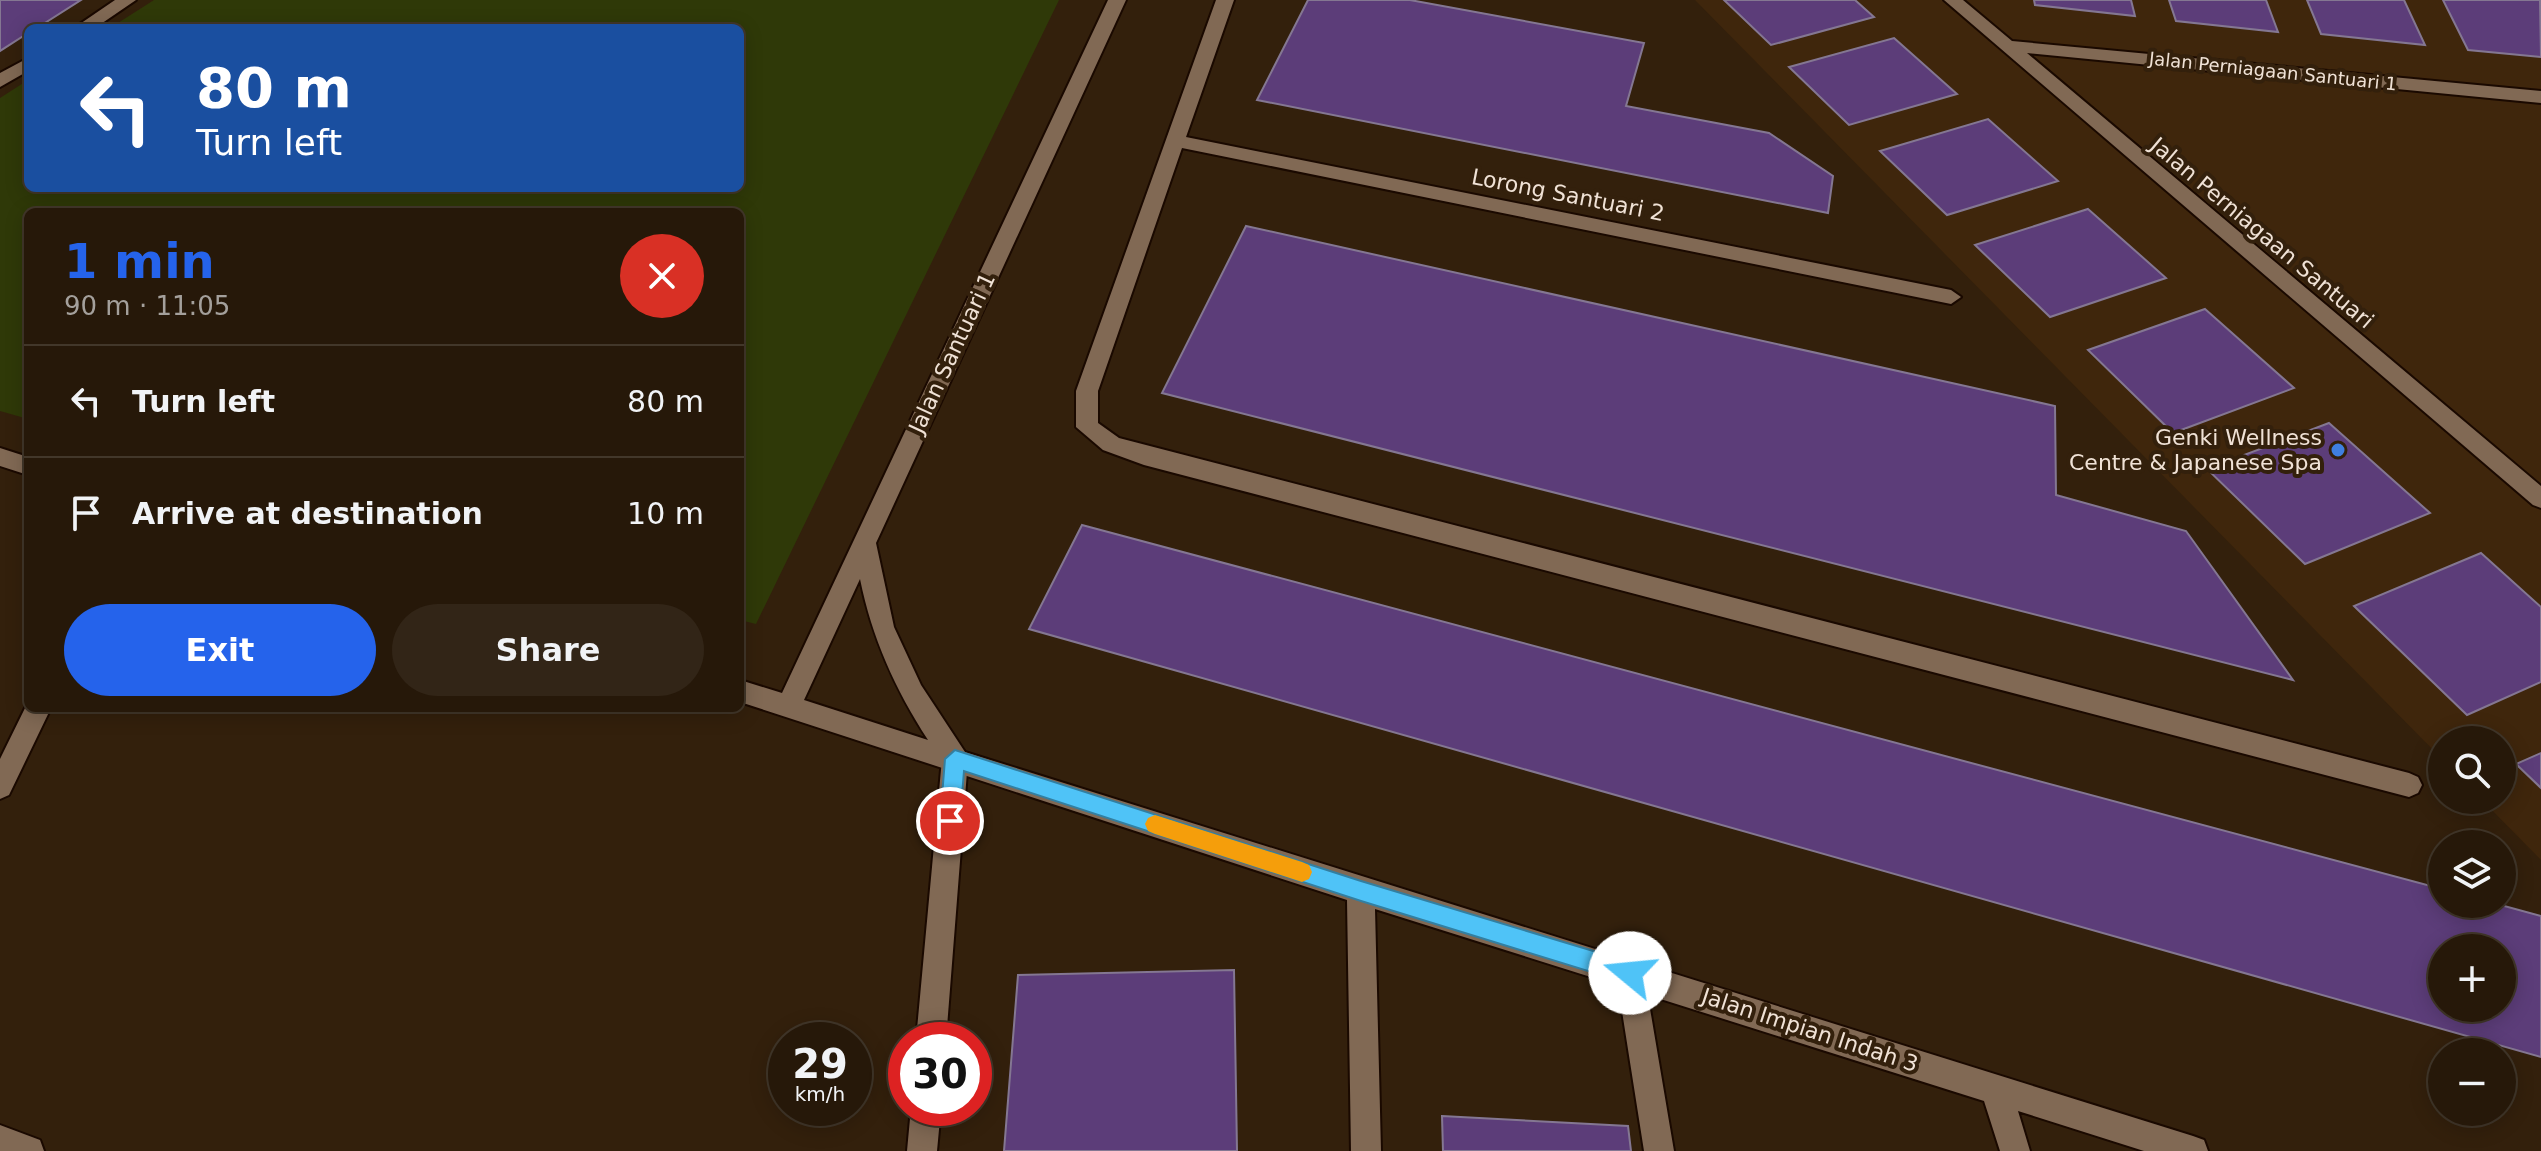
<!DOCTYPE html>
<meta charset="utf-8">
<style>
:root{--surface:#261809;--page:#322517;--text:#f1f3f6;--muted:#a4a09c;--line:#42372a;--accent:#2563eb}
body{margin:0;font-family:"DejaVu Sans",sans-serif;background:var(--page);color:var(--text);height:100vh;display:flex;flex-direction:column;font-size:30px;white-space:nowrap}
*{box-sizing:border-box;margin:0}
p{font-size:26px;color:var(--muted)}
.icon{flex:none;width:44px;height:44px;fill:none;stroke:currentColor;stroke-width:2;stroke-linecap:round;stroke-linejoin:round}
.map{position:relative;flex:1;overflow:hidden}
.drawer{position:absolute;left:24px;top:208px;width:720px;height:504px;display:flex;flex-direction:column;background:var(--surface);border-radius:12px;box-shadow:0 4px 20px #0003,0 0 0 2px var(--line)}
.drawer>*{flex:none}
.banner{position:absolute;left:24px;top:24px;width:720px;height:168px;border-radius:12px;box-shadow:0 4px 20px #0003,0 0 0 2px var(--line);background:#1a4fa0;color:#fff;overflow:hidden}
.fabs{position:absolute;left:2428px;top:726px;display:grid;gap:16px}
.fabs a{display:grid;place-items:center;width:88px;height:88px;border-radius:50%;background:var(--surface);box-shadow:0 4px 20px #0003,0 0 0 2px var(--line);font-size:40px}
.speed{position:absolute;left:768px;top:1022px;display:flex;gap:16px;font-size:40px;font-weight:700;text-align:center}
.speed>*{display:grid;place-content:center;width:104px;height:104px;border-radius:50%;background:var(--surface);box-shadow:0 4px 20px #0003,0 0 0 2px var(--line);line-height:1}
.speed small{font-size:20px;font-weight:400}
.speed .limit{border:12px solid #d22;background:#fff;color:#111}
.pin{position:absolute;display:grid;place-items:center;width:68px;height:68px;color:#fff;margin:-34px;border:4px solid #fff;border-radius:50%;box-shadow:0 2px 8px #0007}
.me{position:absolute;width:88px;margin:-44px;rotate:287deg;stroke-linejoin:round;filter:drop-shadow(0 0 6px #0008)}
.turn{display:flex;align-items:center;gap:28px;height:168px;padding:0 40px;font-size:36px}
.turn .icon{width:104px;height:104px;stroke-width:2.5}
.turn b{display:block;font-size:56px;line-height:68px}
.round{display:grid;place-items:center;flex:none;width:84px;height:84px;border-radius:42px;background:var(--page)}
.head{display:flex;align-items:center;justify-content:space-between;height:136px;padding:0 40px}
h1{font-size:48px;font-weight:700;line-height:60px;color:var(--accent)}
.cta{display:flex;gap:16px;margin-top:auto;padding:16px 40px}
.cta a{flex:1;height:92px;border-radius:48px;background:var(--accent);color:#fff;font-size:32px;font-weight:700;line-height:92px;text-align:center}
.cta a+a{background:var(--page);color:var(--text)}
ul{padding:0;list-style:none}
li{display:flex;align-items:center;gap:24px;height:112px;padding:0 40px;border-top:2px solid var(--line)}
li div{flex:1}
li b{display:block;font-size:30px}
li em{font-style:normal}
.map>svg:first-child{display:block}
</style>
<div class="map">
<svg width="2541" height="1151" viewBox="0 0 2541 1151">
<rect width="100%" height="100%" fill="#33200c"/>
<!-- built -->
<path fill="#3f260c" d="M1695,0h846v860l-59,-60h20v-60h-60v19z"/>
<!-- green -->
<path fill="#2f3908" d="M154,0h905l-303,624 -16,-4v-408h-712v207l-28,-8v-313l28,-18v108h712v-160h-630z"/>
<!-- building -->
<path fill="#5c3d79" stroke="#847792" stroke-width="2" fill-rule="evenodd" d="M0,0h81l-44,28h-9v5l-28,18z
M1308,0h102l234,43 -18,63 143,27 64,43 -5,37 -571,-113z
M1724,0h131l19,17 -103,28z
M2034,0h97l4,16 -100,-11z
M2169,0h97l12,32 -102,-11z
M2307,0h97l21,45 -104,-11z
M2443,0h97l1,57 -73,-7z
M1894,38l63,56 -108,31 -60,-58z
M1988,119l70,62 -111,34 -67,-64z
M2088,209l78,69 -116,39 -75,-72z
M1246,226l809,180 1,89 130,36 107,149 -1131,-287z
M2205,309l89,79 -121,45 -85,-83z
M2329,423l101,90 -125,51 -98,-95z
M1082,525l1360,364v15h55l44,12v141l-1512,-428zM2442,948h60v60h-60z
M2481,553l60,54v75l-74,33 -113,-109z
M2541,753v35l-25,-24z
M1234,970l3,181h-233l14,-176z
M1442,1116l186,10 3,25h-188z"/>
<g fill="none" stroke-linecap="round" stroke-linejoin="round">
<!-- lane casing -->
<g stroke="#1a0900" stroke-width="4">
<path id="lane" d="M955,747l9,4 4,8 -22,281h-30l26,-281 4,-8z
M1630,959l10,4 4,10 30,178h-30l-28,-178 4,-10z
M911,1108h30l-4,43h-30z"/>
</g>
<!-- street casing -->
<g stroke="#1a0900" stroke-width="4">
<path id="street" d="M115,0h21l-41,28h-21z
M1108,0h18l-250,543 18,84 27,58 44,67 1228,384 11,4 4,11h-64l-126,-40 12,40h-30l-16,-50 -609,-192 6,242h-30l-4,-251 -607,-198v-22l42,13zM860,579c12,59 35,110 68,161l-124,-40z
M1216,0h18l-48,137 765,153 10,7 -10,7 -769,-156 -84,243v32l21,15 1290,335 9,4 4,8 -4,8 -9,4 -1265,-332 -41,-15 -27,-23v-36z
M1944,0h19l49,41 529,50v12l-514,-50 514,433v22l-8,-3z
M28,58v13l-28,16v-14z
M0,448l28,9v18l-28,-9z
M28,702v6h23l-42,87 -9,4v-40z
M0,1125l40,15 4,11h-44z"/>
</g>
<!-- lane -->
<use href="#lane" fill="#816954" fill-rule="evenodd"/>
<!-- street -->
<use href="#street" fill="#816954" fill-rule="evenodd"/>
</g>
<!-- route -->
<path fill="#4fc3f7" stroke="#337fa1" stroke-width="2" d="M955,750l406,131 269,81 8,3 3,8 -3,8 -8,3 -269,-83 -397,-130 -4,50 -3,7 -7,3 -7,-3 -3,-7 5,-62z"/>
<!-- slow -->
<path fill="#f59e0b" d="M1155,815l147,47 7,3 3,7 -3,7 -7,3 -147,-48 -7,-3 -3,-7 3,-6z"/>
<!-- markers -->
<circle fill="#3f7fe0" stroke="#33200c" stroke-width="3" cx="2338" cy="450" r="8"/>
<g text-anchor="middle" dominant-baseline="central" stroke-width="8" stroke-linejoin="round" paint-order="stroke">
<!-- far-street labels -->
<g font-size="18" fill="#f0e2d6" stroke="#33200c">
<text transform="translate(2273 71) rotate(6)">Jalan Perniagaan Santuari 1</text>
</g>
<!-- street labels -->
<g font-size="22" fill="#f0e2d6" stroke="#33200c">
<text transform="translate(1568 195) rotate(11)">Lorong Santuari 2</text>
<text transform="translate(2262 233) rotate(40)">Jalan Perniagaan Santuari</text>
<text transform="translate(952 353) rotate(-65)">Jalan Santuari 1</text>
<text transform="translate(1810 1030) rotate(18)">Jalan Impian Indah 3</text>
</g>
<!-- poi labels -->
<g font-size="22" fill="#f0e2d6" stroke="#33200c" text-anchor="end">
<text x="2322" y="437">Genki Wellness<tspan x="2322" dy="25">Centre &amp; Japanese Spa</tspan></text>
</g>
</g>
</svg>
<div class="fabs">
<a><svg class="icon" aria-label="search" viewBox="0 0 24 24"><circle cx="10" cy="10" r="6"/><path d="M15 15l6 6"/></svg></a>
<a><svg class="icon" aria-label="layers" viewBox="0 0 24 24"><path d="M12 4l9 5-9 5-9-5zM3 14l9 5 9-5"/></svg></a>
<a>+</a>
<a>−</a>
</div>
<div class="speed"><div>29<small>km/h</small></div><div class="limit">30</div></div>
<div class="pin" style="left:950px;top:821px;background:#d93025"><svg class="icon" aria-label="arrive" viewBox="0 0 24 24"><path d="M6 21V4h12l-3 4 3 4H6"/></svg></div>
<svg class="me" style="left:1630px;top:973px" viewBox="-20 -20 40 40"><circle r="19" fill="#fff"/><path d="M0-13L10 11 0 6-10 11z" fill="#4fc3f7"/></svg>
<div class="banner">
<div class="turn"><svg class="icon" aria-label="left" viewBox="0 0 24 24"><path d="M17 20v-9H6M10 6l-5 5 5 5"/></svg><div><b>80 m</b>Turn left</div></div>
</div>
<section class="drawer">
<div class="head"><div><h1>1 min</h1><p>90 m · 11:05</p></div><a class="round" style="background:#d93025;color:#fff"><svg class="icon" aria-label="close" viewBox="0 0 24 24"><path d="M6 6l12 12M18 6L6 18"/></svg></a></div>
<ul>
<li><svg class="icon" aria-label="left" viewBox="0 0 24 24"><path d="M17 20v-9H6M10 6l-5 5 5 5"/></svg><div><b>Turn left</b></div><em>80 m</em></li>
<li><svg class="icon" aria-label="arrive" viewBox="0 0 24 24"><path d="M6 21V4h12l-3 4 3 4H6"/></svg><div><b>Arrive at destination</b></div><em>10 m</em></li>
</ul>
<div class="cta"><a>Exit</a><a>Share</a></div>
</section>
</div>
